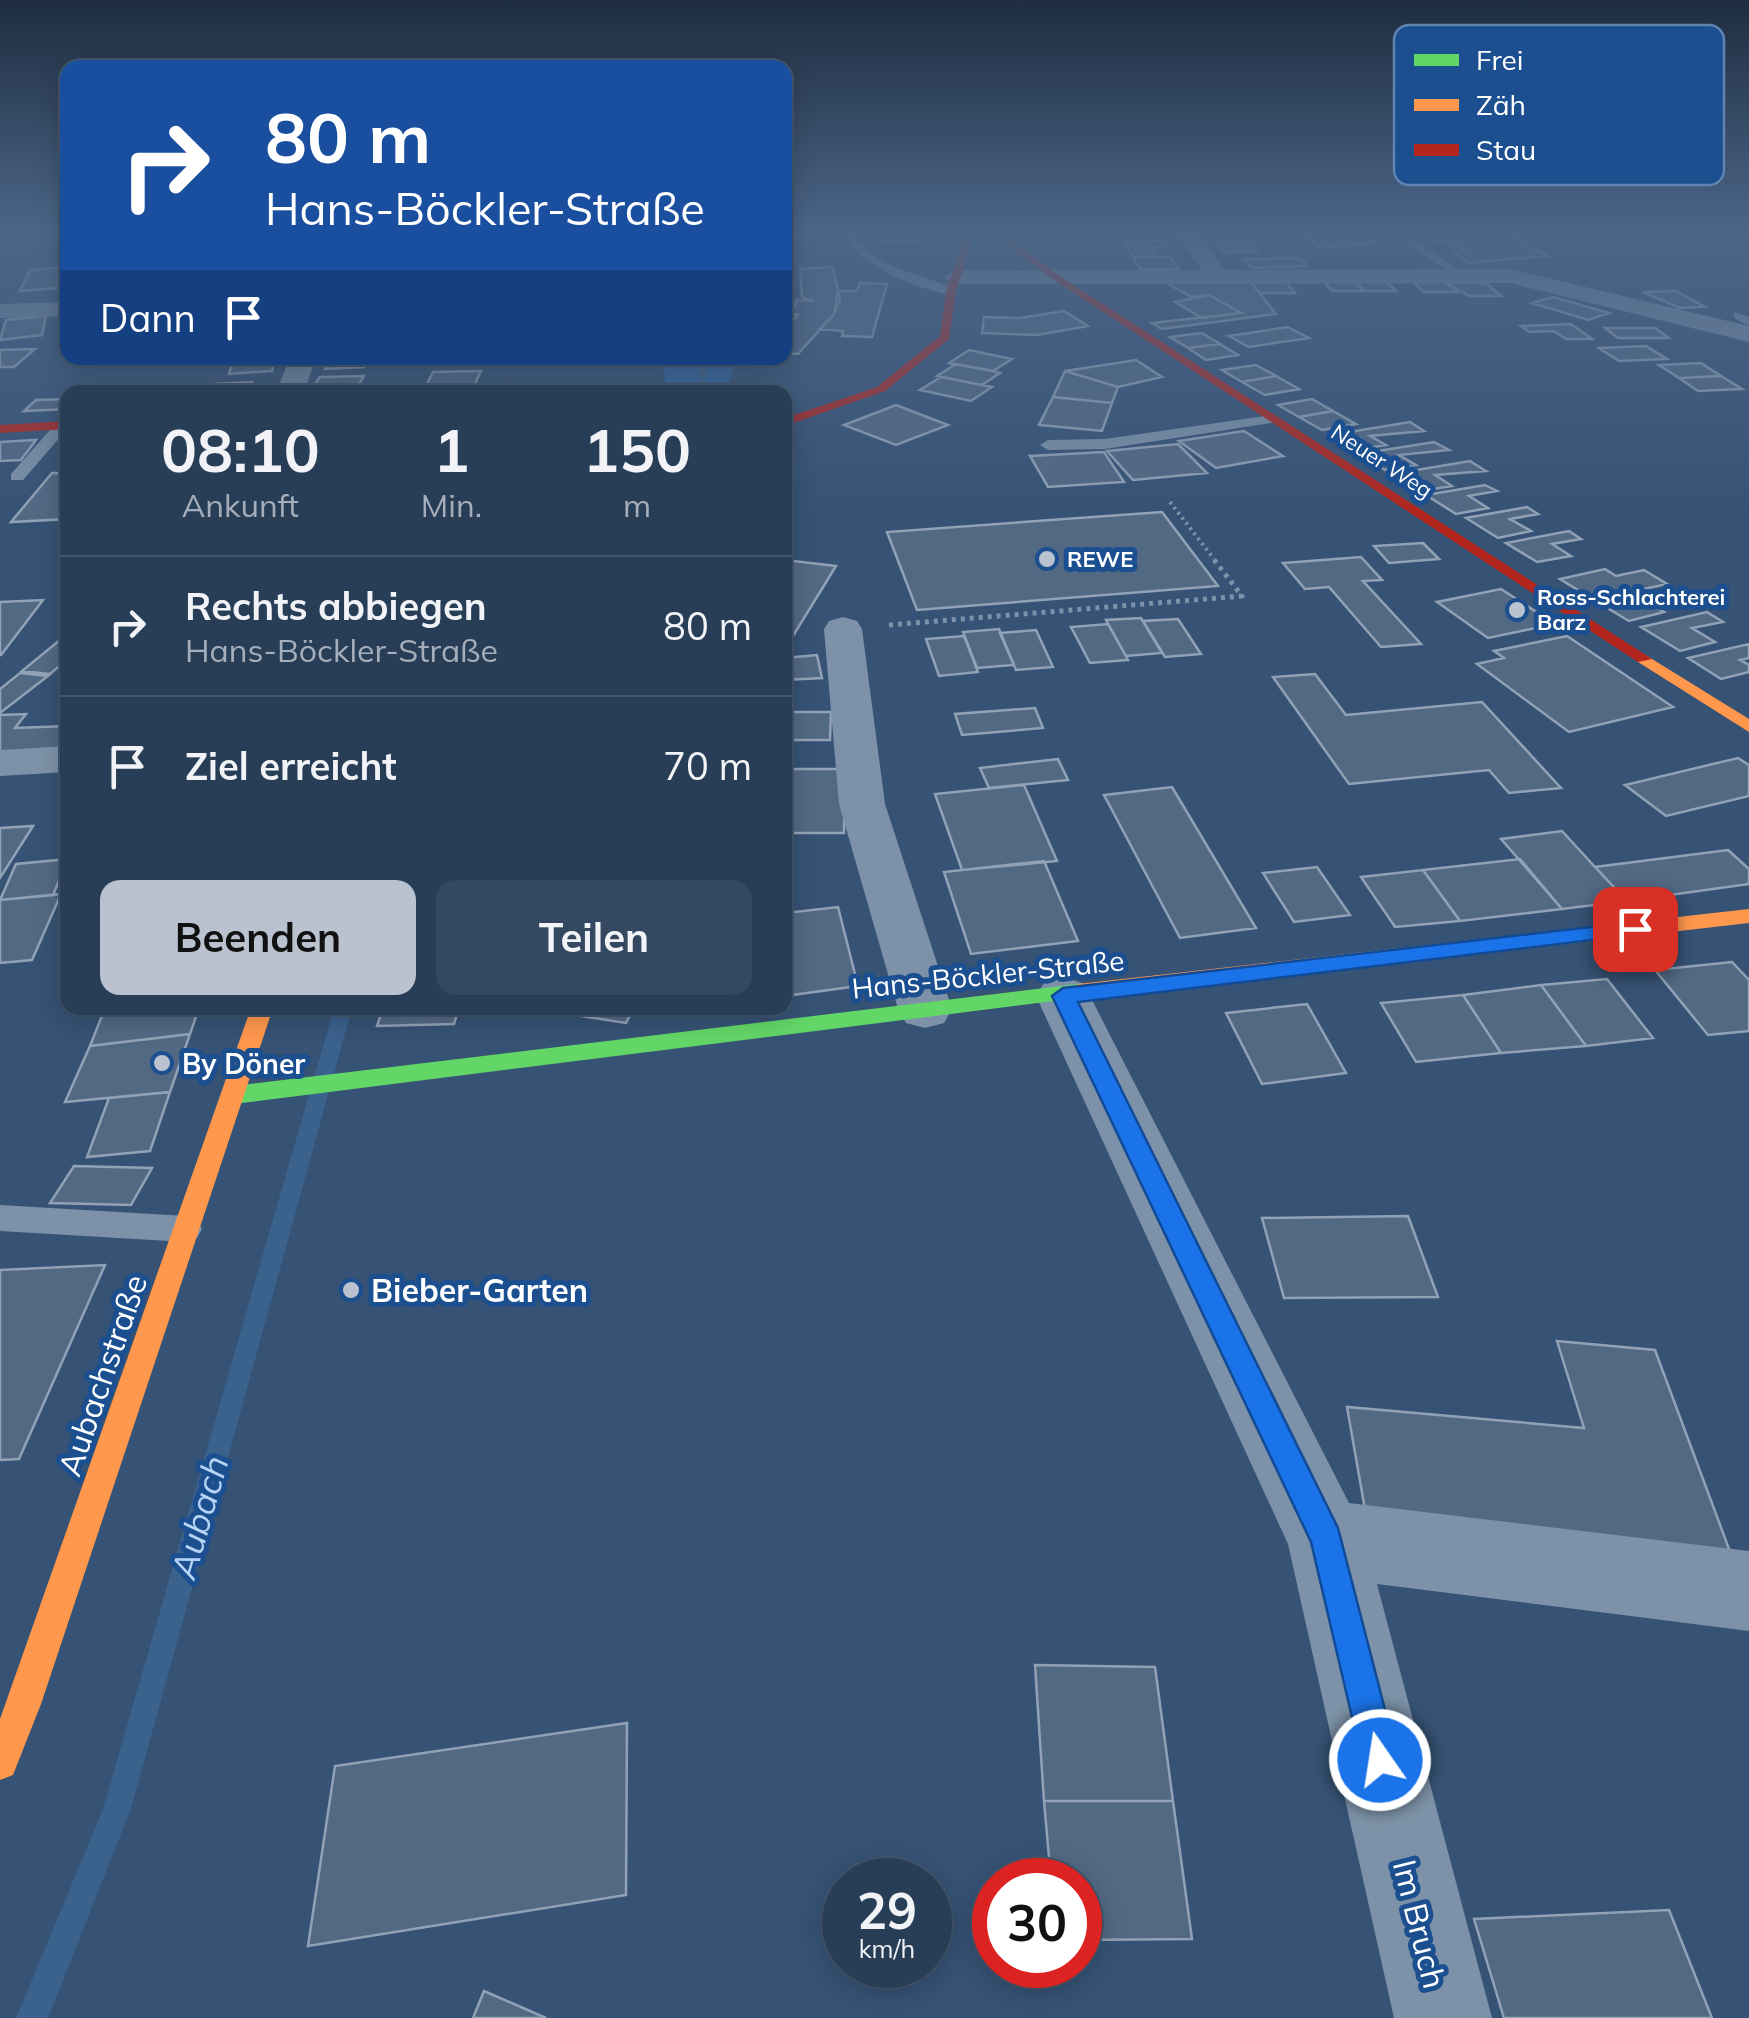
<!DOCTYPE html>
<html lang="de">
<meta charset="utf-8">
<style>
:root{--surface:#283e57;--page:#344961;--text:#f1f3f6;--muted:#a5aeba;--line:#44576d;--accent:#b9c2ce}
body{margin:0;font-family:Mulish,sans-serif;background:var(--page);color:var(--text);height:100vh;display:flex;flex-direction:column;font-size:38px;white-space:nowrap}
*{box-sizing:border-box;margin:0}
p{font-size:32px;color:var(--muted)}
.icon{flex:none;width:55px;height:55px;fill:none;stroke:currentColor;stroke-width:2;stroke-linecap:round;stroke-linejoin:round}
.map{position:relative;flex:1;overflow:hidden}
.sheet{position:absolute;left:60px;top:385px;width:732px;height:630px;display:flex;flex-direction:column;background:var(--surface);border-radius:20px;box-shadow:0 5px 25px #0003,0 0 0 2px var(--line)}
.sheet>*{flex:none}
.banner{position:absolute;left:60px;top:60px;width:732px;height:305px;border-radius:20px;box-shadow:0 5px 25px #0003,0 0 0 2px var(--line);background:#1a4fa0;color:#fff;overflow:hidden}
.speed{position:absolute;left:822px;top:1858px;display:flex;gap:20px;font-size:50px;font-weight:700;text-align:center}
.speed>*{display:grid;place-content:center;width:130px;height:130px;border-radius:50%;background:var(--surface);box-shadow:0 5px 25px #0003,0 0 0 2px var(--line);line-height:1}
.speed small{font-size:25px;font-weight:400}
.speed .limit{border:15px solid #d22;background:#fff;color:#111}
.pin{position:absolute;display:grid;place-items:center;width:85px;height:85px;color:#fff;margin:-42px;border-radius:20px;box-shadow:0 5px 15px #0006}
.me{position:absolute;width:110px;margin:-55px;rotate:347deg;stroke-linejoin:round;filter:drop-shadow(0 0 8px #0008)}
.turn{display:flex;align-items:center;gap:35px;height:210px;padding:0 40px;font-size:45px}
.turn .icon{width:130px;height:130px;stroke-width:2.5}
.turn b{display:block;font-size:70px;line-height:85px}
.then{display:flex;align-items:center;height:95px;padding:0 40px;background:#0003;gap:20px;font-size:38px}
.eta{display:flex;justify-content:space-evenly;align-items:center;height:170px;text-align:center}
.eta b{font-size:60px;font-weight:700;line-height:70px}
.button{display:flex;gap:20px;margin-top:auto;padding:20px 40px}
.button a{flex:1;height:115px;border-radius:20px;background:var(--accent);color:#111;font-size:40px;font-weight:700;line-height:115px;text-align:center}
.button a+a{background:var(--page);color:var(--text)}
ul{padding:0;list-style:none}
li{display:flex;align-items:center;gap:30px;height:140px;padding:0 40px;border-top:2px solid var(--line)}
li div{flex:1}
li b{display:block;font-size:38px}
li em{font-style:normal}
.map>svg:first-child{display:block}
</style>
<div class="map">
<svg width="1749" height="2018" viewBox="0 0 1749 2018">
<rect width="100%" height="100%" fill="#365274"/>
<!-- green -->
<path fill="#2f66a5" d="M670,358h67l-9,27 8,7h-70l-3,-29z"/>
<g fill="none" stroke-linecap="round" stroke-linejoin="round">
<!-- stream -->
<path fill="#3b618d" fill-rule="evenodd" d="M702,358h8l-7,34h-8z
M334,1008h18l-221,801 -83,209h-32l87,-209z"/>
</g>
<!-- building -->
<path fill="#526984" stroke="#92a2b6" stroke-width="2.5" d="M1512,230l12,7h-12l35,19 -79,7 -13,-10h12l-20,-12h-17l-18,-10z
M917,231l4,11h-40l-2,-10z
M1305,233h60l11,10 -57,5z
M1123,241h41l4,6h-18l7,10h-24z
M1250,242l7,9 -34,1 -7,-9z
M1133,257h37l9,12h-39z
M1300,258l7,8 -55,2 -8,-9z
M68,267v20l-48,4 10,-21z
M833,267l7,33 -6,14 -36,40 -13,-1v-26l13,-12 -7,-2 6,-13 18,1 -13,-4 -2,-28z
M1165,282h86l25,32 -114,15 -10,-6 89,-10 -32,-18 -18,2z
M1251,282h35l9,11h-36z
M1324,282h32l8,9h-32z
M1356,282h31l9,9h-32z
M1413,282h32l12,10h-33z
M1445,282l41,1 15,13h-32z
M860,283l27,1 -15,53 -30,-1 1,-5 -23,-2 14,-15 4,-23h19z
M1676,291l29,16 -25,1 -37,-16z
M1209,295l32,18 -39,5 -27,-16z
M1553,297l56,16 -21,7 -56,-17z
M1064,311l24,15 -51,9 -55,-2 2,-16 36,1z
M46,316l-4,19 -42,5 6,-20z
M1571,324l21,15h-26l-12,-8 -25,1 -8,-6z
M1288,327l21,11 -60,9 -20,-11z
M1605,328h50l14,10h-51z
M1202,333l18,11 -32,4 -18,-11z
M1220,344l18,11 -32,5 -18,-12z
M1646,346l21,13 -48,2 -20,-13z
M35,349l-21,18h-14v-17z
M969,350l43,9 -19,12 -44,-8z
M330,358h37l-3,9 -39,2z
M1136,360l26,17 -44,10 -53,-16z
M274,361l-2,10 -43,3 3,-10z
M1701,363l20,13 -42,2 -20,-13z
M956,364l37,7 7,2 -18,12 -45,-9z
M1256,365l20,11 -34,6 -20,-12z
M481,371l-10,21h-48l10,-20z
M1065,371l53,16 -6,16 -59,-6z
M364,376l-10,16h-45l11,-15z
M1276,376l23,13 -34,6 -23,-13z
M1721,376l21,13 -44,2 -19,-13z
M941,377l41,8 10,2 -21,14 -51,-11z
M252,382l-5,10h-38l5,-8z
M1053,397l59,6 -10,28 -63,-6z
M68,399v10l-44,2 12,-11z
M1312,399l21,12 -34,6 -21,-12z
M896,405l52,20 -52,20 -52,-20z
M1333,411l23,13 -34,6 -23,-13z
M1410,422l14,9 -54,5 16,9 -31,5 -24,-15z
M1244,431l39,25 -67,12 -37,-27z
M36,440l-15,20 -21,1v-19z
M1434,442l15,8 -50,5 17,10 -31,5 -26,-16z
M1178,444l29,29 -74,7 -26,-29z
M1104,452l20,30 -76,5 -18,-31z
M1470,461l16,10 -51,4 17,11 -31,5 -28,-17z
M52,473h16v46l-57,3z
M1485,485l12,6 -28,5 19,12 -32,6 -30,-19z
M1527,507l11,7 -28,5 21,12 -33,7 -32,-20z
M1162,512l56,74 -301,24 -30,-78z
M1569,531l12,8 -29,5 19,12 -34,6 -31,-19z
M1423,543l16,16 -50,4 -15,-17z
M1361,557l21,23 -19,1 58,63 -40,3 -52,-60 -24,2 -22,-26z
M785,560l51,6 -51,83z
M1605,569l11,7 28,-6 23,14 -73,16 -34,-21z
M1501,589l54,35 -67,14 -51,-36z
M1628,592l36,20 -35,9 -35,-21z
M43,600l-42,55h-1v-53z
M1707,612l16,10 -31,6 23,14 -35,9 -39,-24z
M1141,618l21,35 -36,3 -20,-36z
M1178,619l23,35 -36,3 -22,-36z
M1108,624l20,36 -38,3 -19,-36z
M999,629l15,36 -37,3 -14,-36z
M1036,630l17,37 -37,3 -16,-37z
M66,635l2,24 -18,15 -28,-3z
M964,636l14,36 -39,4 -13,-37z
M1567,636l106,71 -104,25 -92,-68 27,-6 -10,-7z
M1749,644v14l-9,2 9,5v7l-28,7 -33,-21z
M817,655l5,23 -37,2v-22z
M20,673l28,3 -48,37v-24z
M1315,674l31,41 136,-13 79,86 -52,5 -20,-23 -140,14 -76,-107z
M1035,708l8,20 -81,7 -7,-21z
M785,712h46l-1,28h-45z
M26,714l-11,14 53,-2v27l-68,4v-42z
M1738,758l11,7v31l-83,20 -41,-31z
M1058,759l10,21 -79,8 -9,-20z
M785,769h60l-1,64h-59z
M1024,785l33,76 -95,9 -27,-76z
M1172,787l84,141 -76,10 -76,-143z
M33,826l-33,52v-50z
M1562,831l33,36 32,34 -65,8 -61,-70z
M1728,850l21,19v15l-122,17 -32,-34z
M68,859l-15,36 -53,5 16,-36z
M1520,859l42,50 -102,12 -37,-51z
M1044,861l34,80 -107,13 -27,-82z
M1317,867l33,48 -56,7 -31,-49z
M1423,870l37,51 -65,6 -34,-50z
M61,894l-29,66 -32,3v-63z
M838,907l20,79 -73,10v-83z
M1732,962l17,18v51l-41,4 -53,-65z
M1607,979l46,59 -67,8 -45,-61z
M1541,985l45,61 -85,7 -38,-58z
M1463,995l38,58 -85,9 -35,-59z
M1307,1004l39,69 -84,11 -36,-71z
M105,1008h94l-9,26 -100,12z
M383,1008h76l-5,16 -77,2z
M557,1008h77l-8,15 -71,-11z
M190,1034l-20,58 -105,10 25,-56z
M170,1092l-20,59 -63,6 22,-59z
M74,1166l78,2 -21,37 -81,-2z
M1408,1216l30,81 -154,1 -22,-80z
M105,1265l-86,194 -19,1v-190z
M1557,1341l98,9 77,207 -365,-36 -20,-114 237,21z
M1035,1665l120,2 18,134h-129z
M627,1723l-1,172 -318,51 27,-180z
M1044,1801h129l19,138 -112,1v-60h-29z
M1669,1910l43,108h-208l-30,-99z
M484,1991l62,27h-73z"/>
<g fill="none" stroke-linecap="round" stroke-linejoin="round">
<!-- path-far1 -->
<path stroke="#7d92a8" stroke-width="4" stroke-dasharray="2.5 4" stroke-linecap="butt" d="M1170,502l44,57"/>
<!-- path -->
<path stroke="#7d92a8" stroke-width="5" stroke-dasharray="4 5" stroke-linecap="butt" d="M889,625l353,-29 -30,-39"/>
<!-- lane -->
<path fill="#7d92a8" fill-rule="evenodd" d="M839,230h10c31,44 68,39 108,61l-6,4c-45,-10 -85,-25 -112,-65z
M1402,236h8l56,39 -10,2 -54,-37z
M1734,312l15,5v9l-15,-8z
M1272,415l5,1v6l-172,27 -57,1 -8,-5 8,-5 57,-1z
M57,422h10l1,6 -45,52h-12v-6z
M0,1205l186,11 11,4 5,9 -5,9 -11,4 -186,-11z"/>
<!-- street -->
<path fill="#7d92a8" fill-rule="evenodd" d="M1173,230h22l30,40 285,-1 239,57v16l-239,-59 -555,1 -12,-7 12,-7h247z
M68,302v14l-68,2v-14z
M290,358h26l-12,34h-28z
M843,617l14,4 5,8 23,175 67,205 -8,14 -19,5 -19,-5 -8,-14 -59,-205 -15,-175 5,-8z
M68,746v26l-68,4v-26z
M1063,977l19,6 8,13 259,507 400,48v80l-372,-47 115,434h-98l-106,-474 -252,-548 8,-13z"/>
<!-- fast -->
<path fill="#63d668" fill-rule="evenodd" d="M1078,984l11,8 -3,5 -852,107 -8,-3 -4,-6 4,-6 8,-3z"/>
<!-- slow -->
<path fill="#ff974d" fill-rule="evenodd" d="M1644,654l105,65v13l-111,-70 -2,-3z
M1749,909v14l-671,77 -11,-8 11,-8z
M251,1008h22l-232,696 -28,71 -13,5v-61z"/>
<!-- jam -->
<path fill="#b3261e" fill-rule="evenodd" d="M967,230h8l-19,61 -7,48 -64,52 -100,35v-8l92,-31 63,-51 6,-45z
M988,230h10l62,46 592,383 -14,3 -584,-382z
M68,421v8l-68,4v-8z"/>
</g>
<!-- sky -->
<linearGradient id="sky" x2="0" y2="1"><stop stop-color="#1e2d40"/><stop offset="0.45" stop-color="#4c6688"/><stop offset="1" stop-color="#4c6688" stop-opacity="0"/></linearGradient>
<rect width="1749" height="513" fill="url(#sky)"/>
<!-- route -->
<path fill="#1a73e8" stroke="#114b97" stroke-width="2.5" d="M1635,922l7,2v10l-564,68 260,526 60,232 -5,13 -13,5 -13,-5 -5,-13 -51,-218 -259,-546 11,-8z"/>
<!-- markers -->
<g fill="#b9c2ce" stroke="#1b4f8f" stroke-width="4">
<circle cx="1047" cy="559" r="10"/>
<circle cx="1517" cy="610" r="10"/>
<circle cx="162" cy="1063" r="10"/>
<circle cx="351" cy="1290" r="10"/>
</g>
<g text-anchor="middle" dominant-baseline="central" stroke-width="10" stroke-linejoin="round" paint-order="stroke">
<!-- far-street labels -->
<g font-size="22" fill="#fff" stroke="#1b4f8f">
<text transform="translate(1382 461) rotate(33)">Neuer Weg</text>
</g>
<!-- far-poi labels -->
<g font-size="22" font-weight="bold" fill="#fff" stroke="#1b4f8f" text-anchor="start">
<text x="1067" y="559">REWE</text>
<text x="1537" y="597">Ross-Schlachterei<tspan x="1537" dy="25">Barz</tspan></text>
</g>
<!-- street labels -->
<g font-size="28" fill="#fff" stroke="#1b4f8f">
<text transform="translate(988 974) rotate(-6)">Hans-Böckler-Straße</text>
</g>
<!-- poi labels -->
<g font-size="28" font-weight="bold" fill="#fff" stroke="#1b4f8f" text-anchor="start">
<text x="182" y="1063">By Döner</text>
</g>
<!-- near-poi labels -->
<g font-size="32" font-weight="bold" fill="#fff" stroke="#1b4f8f" text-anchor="start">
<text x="371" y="1290">Bieber-Garten</text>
</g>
<!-- near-street labels -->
<g font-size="32" fill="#fff" stroke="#1b4f8f">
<text transform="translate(102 1375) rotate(-71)">Aubachstraße</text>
<text transform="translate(1420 1924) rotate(76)">Im Bruch</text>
</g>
<!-- near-water labels -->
<g font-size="35" font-style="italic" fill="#b5d3f5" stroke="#1b4f8f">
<text transform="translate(199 1517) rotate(-74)">Aubach</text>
</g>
</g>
<!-- legend -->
<rect x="1394" y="25" width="330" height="160" rx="15" fill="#1b4f8f" stroke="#5f84b1" stroke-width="2.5"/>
<rect x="1414" y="54" width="45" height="12" fill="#63d668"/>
<rect x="1414" y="99" width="45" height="12" fill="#ff974d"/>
<rect x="1414" y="144" width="45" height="12" fill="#b3261e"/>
<g font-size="28" fill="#fff">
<text x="1476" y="70">Frei</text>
<text x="1476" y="115">Zäh</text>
<text x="1476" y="160">Stau</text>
</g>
</svg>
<div class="speed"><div>29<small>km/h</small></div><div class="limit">30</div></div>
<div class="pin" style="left:1635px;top:929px;background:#d93025"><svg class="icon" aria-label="arrive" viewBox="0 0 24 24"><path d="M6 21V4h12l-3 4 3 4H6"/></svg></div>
<svg class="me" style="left:1380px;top:1760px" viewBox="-20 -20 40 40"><circle r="17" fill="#1a73e8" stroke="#fff" stroke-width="3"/><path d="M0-11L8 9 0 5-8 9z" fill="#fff"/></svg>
<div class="banner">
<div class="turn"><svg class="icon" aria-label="right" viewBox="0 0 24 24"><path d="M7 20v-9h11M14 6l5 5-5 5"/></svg><div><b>80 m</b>Hans-Böckler-Straße</div></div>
<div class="then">Dann<svg class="icon" aria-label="arrive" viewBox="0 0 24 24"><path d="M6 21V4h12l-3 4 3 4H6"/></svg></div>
</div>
<section class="sheet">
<div class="eta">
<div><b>08:10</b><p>Ankunft</p></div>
<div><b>1</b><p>Min.</p></div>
<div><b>150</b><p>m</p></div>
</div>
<ul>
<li><svg class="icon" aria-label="right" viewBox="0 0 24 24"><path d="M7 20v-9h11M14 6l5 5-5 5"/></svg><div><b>Rechts abbiegen</b><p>Hans-Böckler-Straße</p></div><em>80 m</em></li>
<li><svg class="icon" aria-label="arrive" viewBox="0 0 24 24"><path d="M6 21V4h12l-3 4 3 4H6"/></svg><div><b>Ziel erreicht</b></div><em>70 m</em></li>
</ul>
<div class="button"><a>Beenden</a><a>Teilen</a></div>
</section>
</div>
